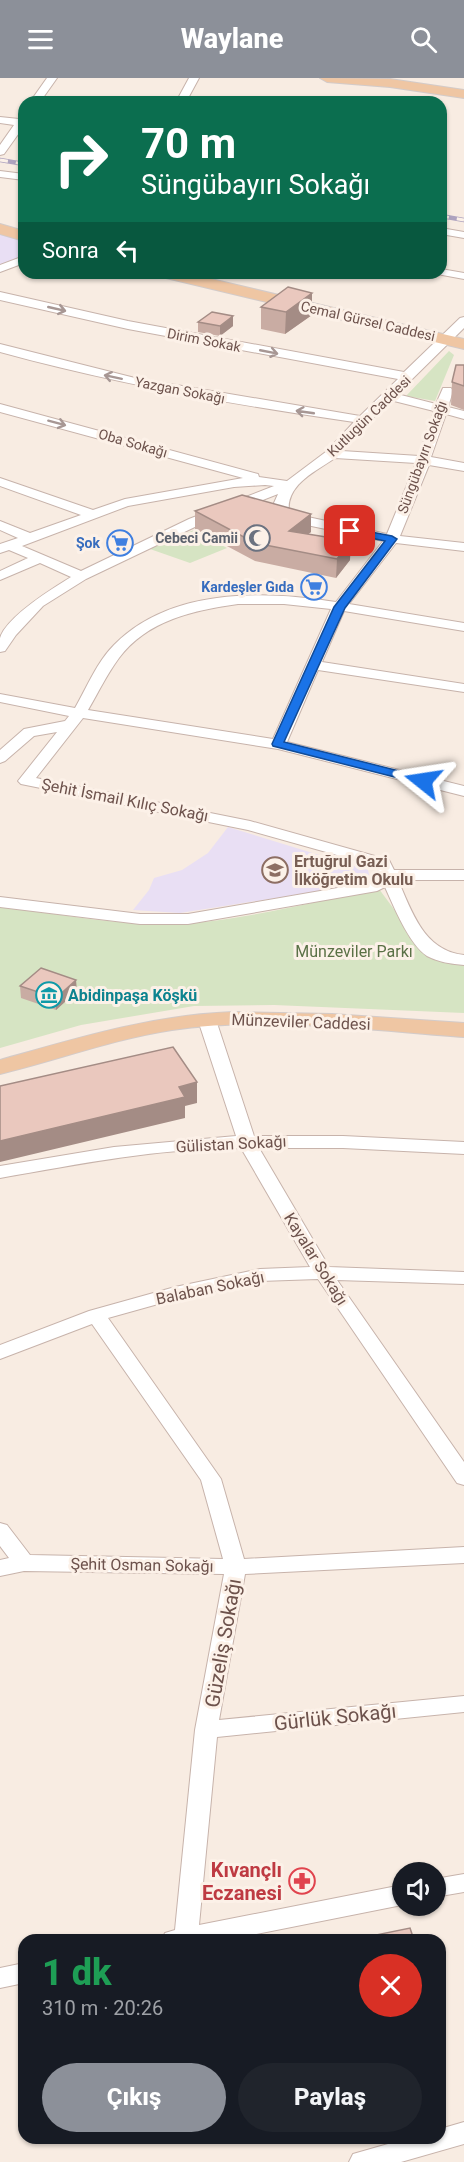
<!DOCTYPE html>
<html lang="tr">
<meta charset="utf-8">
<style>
:root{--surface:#171b24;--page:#20242c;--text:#f1f3f6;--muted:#9ea1a6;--accent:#8c9099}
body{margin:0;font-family:Roboto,sans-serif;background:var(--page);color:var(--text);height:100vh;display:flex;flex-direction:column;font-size:22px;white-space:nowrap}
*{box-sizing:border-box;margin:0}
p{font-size:20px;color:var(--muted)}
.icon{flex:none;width:33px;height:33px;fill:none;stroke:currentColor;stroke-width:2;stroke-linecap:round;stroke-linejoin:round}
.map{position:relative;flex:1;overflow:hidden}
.sheet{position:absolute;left:18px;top:1856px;width:428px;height:210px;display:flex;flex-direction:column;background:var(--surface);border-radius:18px;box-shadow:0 2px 4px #0004}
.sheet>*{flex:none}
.guide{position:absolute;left:18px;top:18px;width:429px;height:183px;border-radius:18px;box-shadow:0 2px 4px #0004;background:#0b6e4f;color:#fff;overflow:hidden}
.fabs{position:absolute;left:392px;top:1784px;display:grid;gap:12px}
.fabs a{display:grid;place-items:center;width:54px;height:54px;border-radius:50%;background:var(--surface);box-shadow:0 2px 4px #0004;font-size:30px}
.pin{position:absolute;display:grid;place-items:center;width:51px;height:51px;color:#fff;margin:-26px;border-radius:12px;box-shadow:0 3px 9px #0006}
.me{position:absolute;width:66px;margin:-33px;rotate:285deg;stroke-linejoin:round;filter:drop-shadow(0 0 4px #0008)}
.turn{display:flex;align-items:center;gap:21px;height:126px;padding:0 24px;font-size:27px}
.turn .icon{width:78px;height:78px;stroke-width:2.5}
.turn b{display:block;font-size:42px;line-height:51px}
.then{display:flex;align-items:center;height:57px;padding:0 24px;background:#0003;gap:12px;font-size:22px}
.round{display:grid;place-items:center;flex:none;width:63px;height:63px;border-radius:32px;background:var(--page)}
.headline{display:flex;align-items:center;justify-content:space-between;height:102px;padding:0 24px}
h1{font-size:36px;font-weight:800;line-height:45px;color:#1e9e55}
.cta{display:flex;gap:12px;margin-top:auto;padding:12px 24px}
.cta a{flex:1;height:69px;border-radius:36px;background:var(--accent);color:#fff;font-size:24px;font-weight:800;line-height:69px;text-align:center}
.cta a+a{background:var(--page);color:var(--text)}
header{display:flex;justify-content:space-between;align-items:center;height:78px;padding:0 24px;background:var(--accent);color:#fff;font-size:27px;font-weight:800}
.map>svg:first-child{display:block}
</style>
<header><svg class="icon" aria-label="menu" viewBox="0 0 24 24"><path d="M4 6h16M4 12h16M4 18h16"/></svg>Waylane<svg class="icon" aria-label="search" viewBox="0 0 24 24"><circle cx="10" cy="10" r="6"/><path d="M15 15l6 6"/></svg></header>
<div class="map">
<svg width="464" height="2084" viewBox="0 0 464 2084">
<rect width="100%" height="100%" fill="#f8ece2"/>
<!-- education -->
<path fill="#e9dff4" d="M0,151l24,7v23l-24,10z
M228,749l140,43 3,13 -191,30 -47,-3 16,-20 5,-12 28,-8 26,-17z"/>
<!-- green -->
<path fill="#d6e4c3" d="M449,273l5,4 -19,46 -29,-5z
M194,452l33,18 -37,15 -40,-14z
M379,811l46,62 39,12v50l-190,-8 -80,1 -113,19 -81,23v-142c51,7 103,17 154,18 70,2 156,-22 225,-35z"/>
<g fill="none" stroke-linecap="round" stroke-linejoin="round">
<!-- minor casing -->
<g stroke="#c7b3ab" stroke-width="2">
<path id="minor" d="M47,0h10l-17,24h-10z
M189,0h10l-13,24h-10z
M24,38v10l-20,28 -4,1v-10l14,-20 -14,-2v-6l19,2z
M0,93l24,3v6l-24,-3z
M441,150l23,4v6l-23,-4z
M24,178v7l-24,9v-7z
M441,191l23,4v6l-27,-5 4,-1z
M0,214l128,29 276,51 56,-54 4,-1v11l-67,66 39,10 7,-16h8l2,3 -5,16 16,4v8l-18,-5 -15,43 33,6v8l-35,-6 -29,71 64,7v8l-68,-8 -47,61 115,19v8l-120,-20 -22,51 142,22v8l-146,-22 -31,72 177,44v10l-186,-47 -195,-31 -47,60 214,43 139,39 5,10h70v10h-66c14,32 26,71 66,75v10c-12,-1 -26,-3 -37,-9 -18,-12 -33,-49 -42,-69l-8,4 -189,33h-48l-140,-17v-10l140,17h48l184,-32 8,-8 -4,-8 -128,-36 -227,-46 -3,-3 39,-49 -23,4 -29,25 -5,2v-13l24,-21 41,-8 4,-5 -69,-14v-8l75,14c12,-21 22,-46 39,-63 56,-57 148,-55 222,-43l47,-61 -105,-22 -4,-16 4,-9 -79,31 -113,54 -43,27 -27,29 -11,16 -5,1c0,-4 0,-10 0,-14 6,-21 53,-50 71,-61l-31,-14 -40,17v-9l28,-13 -19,-8 -9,3v-9l18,-6 -18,-8v-9l30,12 51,-18 -81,-29v-8l93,32 32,-11 118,-21 -243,-66v-8l258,70 1,3 28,4 40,-30 27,-29c-119,-17 -238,-38 -354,-70v-8l135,34 225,38 38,-37 -270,-50 -128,-29zM390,322l44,11 -15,45 -77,-5zM335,380l81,5 -29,71 -98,-21c-4,-28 26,-41 46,-55zM265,407l9,1 -85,33 -108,52 -59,-25 106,-40 106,-19zM238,526h46l47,5 -58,130 -185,-29c10,-17 19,-36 31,-52 28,-38 76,-48 119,-54z
M207,937l6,1 3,4 38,116h89l121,6v12l-121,-6h-84l70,119 135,5v12l-127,-4 127,182v23l-7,-2 -139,-204 -58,2 -84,18 -68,19 113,161 23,80 220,-12v16l-219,11 -26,146 245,-24v16l-247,25 -18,188 203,-40v20l-176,35h-64l3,-7 10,-3 20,-200 29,-156 -200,-3 -24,5v-16l9,-2 -9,-12v-23l7,2 23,30 193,4 -22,-79 -109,-156 -92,35v-14l89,-34 86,-24 85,-18 50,-2 -69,-119c-81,0 -162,16 -241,30v-12l114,-19 122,-11 -38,-116 3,-4z
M464,1796v18l-29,5v-18z
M24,1885v20l-24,5v-20z
M464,2044v22l-63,18h-52l4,-8 56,-16h31v-9z"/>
</g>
<!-- major casing -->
<g stroke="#d3cbc9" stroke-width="2">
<path id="major" d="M320,0l70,1 74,11v8l-74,-11 -63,-5z
M0,146l24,7v10l-24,-7z
M158,195h28l278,66v10l-298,-71z
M233,934l99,2 132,9v14c-96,-7 -196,-21 -292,-7 -59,9 -114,30 -172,44v-14c77,-22 152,-45 233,-48z"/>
</g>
<!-- minor -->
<use href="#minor" fill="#fff" fill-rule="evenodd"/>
<!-- major -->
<use href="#major" fill="#efc6a3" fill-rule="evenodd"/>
<!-- rail casing -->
<g stroke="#aea3bf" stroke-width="4.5">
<path id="rail" d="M0,82l24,4
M441,138l23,4"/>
</g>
<!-- rail -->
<use href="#rail" stroke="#fcf1e8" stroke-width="3" stroke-dasharray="8" stroke-linecap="butt"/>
</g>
<!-- wall -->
<path fill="#c9aca3" d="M312,215v22l-27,19 -24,-5v-22z
M198,244l35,4 -13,10 -22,-4z
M464,287v45l-13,-5 1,-23z
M195,433l116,3v18l-3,2 42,26 -14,18 -81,-17 -60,-32z
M20,908l57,5 -21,19 -35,-12z"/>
<!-- shaded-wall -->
<path fill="#a48c85" d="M312,215v22l-27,19 1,-22z
M233,238v10l-13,10v-10z
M311,436v18l-23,17 1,-18z
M351,463l-1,19 -14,18 1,-19z
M76,902l1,11 -21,19v-12z
M197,1004v21l-12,3v12l-185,44v-21l179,-54z"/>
<!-- building -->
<path fill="#eac8be" stroke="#a48c85" stroke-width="1.5" d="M288,209l24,6 -26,19 -25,-5z
M212,234l21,4 -13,10 -22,-4z
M456,287h8v21l-12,-4z
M242,417l69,19 -22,17 62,10 -14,18 -82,-16 -60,-32z
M41,890l35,12 -20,18 -36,-12z
M173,969l24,35 -18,5 6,10 -185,44v-55z
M410,1850l4,12h-42l-1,-4z"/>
<!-- one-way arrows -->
<defs><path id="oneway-shaft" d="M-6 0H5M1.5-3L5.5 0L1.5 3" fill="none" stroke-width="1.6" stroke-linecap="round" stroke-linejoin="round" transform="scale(1.5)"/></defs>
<g stroke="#a79794">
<use href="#oneway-shaft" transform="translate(57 231) rotate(13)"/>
<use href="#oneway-shaft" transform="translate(269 274) rotate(11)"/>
<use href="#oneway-shaft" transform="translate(113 299) rotate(-168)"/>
<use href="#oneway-shaft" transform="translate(305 334) rotate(-172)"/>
<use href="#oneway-shaft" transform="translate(57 345) rotate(15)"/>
</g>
<!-- route -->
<path fill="#1a73e8" stroke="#114b97" stroke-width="1.5" d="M350,450l42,8 5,3 -52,69 -61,134 143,36v5h-9l-145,-37 -1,-2 62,-137 51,-66 -38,-8 -2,-2z"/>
<!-- icons -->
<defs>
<g id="mosque-ring" transform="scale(1.35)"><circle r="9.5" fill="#fcf1e8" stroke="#6b7280" stroke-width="1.5"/><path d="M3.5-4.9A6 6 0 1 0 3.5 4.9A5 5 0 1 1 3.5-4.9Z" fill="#6b7280"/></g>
<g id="supermarket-ring" transform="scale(1.35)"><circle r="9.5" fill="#fcf1e8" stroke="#3f7fe0" stroke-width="1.5"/><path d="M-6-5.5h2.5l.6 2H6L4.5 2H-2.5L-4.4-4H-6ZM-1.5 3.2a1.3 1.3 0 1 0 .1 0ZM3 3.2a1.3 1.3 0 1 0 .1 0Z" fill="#3f7fe0"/></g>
<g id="school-ring" transform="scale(1.35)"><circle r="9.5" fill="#fcf1e8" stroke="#8d6e63" stroke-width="1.5"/><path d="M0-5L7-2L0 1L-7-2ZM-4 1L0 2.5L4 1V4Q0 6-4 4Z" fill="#8d6e63"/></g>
<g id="museum-ring" transform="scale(1.35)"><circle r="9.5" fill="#fcf1e8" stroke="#0f9aa8" stroke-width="1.5"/><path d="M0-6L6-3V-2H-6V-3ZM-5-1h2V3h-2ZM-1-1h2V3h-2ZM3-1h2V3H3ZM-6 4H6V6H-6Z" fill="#0f9aa8"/></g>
<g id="pharmacy-ring" transform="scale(1.35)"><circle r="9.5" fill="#fcf1e8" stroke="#e0444e" stroke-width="1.5"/><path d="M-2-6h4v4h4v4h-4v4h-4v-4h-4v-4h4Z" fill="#e0444e"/></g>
</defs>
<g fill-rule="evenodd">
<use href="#mosque-ring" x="257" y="460"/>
<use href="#supermarket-ring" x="120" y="465"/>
<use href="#supermarket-ring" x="314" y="509"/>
<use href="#school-ring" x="275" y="792"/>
<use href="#museum-ring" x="49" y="917"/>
<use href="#pharmacy-ring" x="302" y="1803"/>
</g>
<g text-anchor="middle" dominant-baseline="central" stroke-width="6" stroke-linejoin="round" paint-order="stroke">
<!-- far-street labels -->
<g font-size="14" fill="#6d524c" stroke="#fcf1e8">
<text transform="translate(368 243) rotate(13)">Cemal Gürsel Caddesi</text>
<text transform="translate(204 262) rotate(11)">Dirim Sokak</text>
<text transform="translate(180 312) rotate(11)">Yazgan Sokağı</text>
<text transform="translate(369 338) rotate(-44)">Kutlugün Caddesi</text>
<text transform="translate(133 365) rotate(16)">Oba Sokağı</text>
<text transform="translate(422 379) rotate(-70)">Süngübayırı Sokağı</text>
</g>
<!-- far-worship labels -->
<g font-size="14" font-weight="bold" fill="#5b616d" stroke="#fcf1e8" text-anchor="end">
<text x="238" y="460">Cebeci Camii</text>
</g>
<!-- far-shop labels -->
<g font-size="14" font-weight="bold" fill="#366cbe" stroke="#fcf1e8" text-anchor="end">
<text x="100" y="465">Şok</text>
<text x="294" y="509">Kardeşler Gıda</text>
</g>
<!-- street labels -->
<g font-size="16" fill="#6d524c" stroke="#fcf1e8">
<text transform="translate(125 722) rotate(11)">Şehit İsmail Kılıç Sokağı</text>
<text transform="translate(301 944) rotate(2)">Münzeviler Caddesi</text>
<text transform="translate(231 1066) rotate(-3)">Gülistan Sokağı</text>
<text transform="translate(316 1181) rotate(58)">Kayalar Sokağı</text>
<text transform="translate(210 1210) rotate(-12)">Balaban Sokağı</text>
<text transform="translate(142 1487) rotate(1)">Şehit Osman Sokağı</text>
</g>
<!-- education labels -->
<g font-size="16" font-weight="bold" fill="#785e54" stroke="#fcf1e8" text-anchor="start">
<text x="294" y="783">Ertuğrul Gazi<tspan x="294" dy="18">İlköğretim Okulu</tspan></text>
</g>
<!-- park labels -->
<g font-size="16" fill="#5a7146" stroke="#fcf1e8">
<text x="354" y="873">Münzeviler Parkı</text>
</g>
<!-- culture labels -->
<g font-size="16" font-weight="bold" fill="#0d838f" stroke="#fcf1e8" text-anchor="start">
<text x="68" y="917">Abidinpaşa Köşkü</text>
</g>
<!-- near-street labels -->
<g font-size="20" fill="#6d524c" stroke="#fcf1e8">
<text transform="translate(223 1565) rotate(-80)">Güzeliş Sokağı</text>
<text transform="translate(335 1639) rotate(-6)">Gürlük Sokağı</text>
</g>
<!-- near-health labels -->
<g font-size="20" font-weight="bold" fill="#be3a42" stroke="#fcf1e8" text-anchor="end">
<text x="282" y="1792">Kıvançlı<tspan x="282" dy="23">Eczanesi</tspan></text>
</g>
</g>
</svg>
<div class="fabs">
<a><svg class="icon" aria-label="sound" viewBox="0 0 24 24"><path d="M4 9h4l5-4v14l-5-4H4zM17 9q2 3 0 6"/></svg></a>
</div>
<div class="pin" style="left:350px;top:453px;background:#d93025"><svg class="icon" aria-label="arrive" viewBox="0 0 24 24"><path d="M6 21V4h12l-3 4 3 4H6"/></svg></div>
<svg class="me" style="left:423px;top:703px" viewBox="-20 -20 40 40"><path d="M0-17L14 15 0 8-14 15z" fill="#1a73e8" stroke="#fff" stroke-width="4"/></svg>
<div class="guide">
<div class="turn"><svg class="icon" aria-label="right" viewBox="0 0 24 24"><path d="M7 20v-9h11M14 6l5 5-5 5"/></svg><div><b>70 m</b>Süngübayırı Sokağı</div></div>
<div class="then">Sonra<svg class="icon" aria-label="left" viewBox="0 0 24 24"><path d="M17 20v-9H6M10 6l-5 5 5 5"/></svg></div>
</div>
<section class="sheet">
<div class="headline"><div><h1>1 dk</h1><p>310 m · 20:26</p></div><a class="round" style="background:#d93025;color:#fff"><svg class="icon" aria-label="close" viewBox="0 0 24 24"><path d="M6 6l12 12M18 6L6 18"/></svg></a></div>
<div class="cta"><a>Çıkış</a><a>Paylaş</a></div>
</section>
</div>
